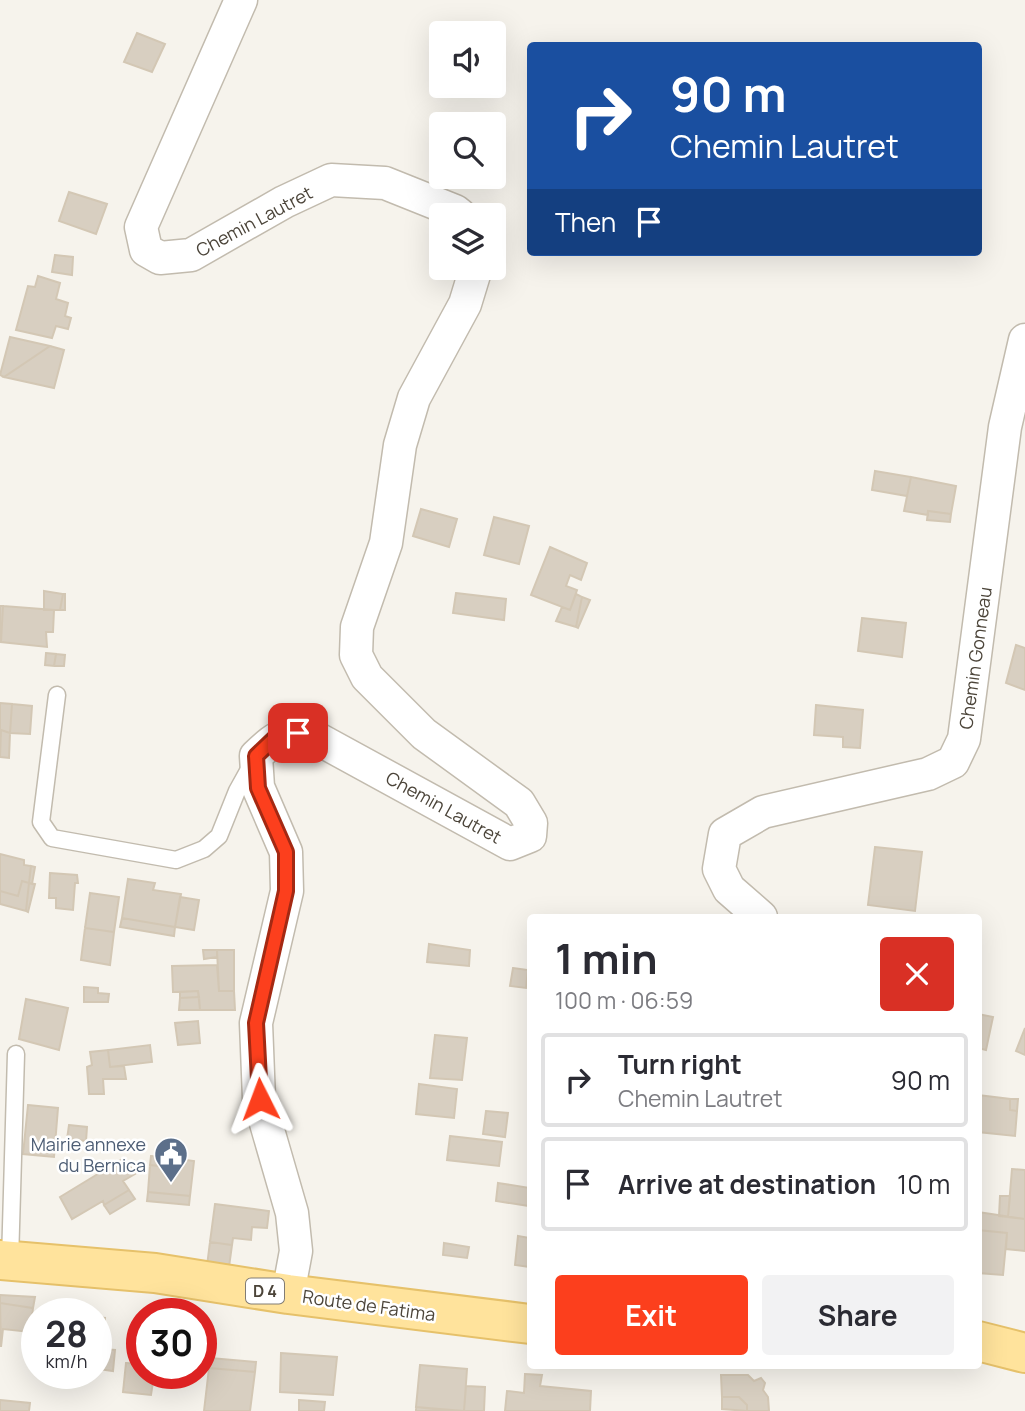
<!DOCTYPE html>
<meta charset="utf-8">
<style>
:root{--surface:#fff;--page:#f2f2f3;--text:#2b2b33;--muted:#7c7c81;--line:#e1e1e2;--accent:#fc3f1d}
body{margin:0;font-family:Manrope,sans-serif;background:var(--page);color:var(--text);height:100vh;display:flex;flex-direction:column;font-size:26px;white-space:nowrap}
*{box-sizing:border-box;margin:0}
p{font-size:23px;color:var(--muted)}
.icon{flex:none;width:38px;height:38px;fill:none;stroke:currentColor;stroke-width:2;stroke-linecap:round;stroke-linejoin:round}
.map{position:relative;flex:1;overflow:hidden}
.sheet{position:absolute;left:527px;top:914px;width:455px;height:455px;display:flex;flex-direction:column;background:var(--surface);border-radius:7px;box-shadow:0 7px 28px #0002}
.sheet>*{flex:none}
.hud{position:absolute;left:527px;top:42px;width:455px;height:214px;border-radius:7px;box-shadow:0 7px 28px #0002;background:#1a4fa0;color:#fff;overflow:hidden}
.controls{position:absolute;left:429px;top:21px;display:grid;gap:14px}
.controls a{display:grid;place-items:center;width:77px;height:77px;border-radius:7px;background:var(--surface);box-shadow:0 7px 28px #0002;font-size:35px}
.speed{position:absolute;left:21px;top:1298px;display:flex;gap:14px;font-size:35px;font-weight:700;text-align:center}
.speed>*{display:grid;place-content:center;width:91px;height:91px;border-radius:50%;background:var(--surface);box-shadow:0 7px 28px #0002;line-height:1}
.speed small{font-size:18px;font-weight:400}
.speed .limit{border:10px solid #d22;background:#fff;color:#111}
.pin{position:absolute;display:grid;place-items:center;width:60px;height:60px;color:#fff;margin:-30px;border-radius:14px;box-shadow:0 4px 10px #0006}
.me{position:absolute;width:77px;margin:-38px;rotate:357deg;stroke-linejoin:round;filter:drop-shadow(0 0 5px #0008)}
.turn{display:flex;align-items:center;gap:24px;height:147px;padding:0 28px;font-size:32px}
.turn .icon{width:91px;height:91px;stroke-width:2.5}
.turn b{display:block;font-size:49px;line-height:60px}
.then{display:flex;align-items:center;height:66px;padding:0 28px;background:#0003;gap:14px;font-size:26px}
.round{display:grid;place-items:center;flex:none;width:74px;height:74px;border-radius:7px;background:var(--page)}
.headline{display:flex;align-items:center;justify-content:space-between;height:119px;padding:0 28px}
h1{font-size:42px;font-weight:700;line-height:52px}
.primary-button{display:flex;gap:14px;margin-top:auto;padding:14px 28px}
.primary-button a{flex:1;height:80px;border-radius:7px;background:var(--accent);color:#fff;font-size:28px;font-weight:700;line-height:80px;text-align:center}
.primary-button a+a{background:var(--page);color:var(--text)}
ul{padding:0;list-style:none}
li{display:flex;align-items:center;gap:21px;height:94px;margin:0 14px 10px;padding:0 14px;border:4px solid var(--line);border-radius:7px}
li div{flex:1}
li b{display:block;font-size:26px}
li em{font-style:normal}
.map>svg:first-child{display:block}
</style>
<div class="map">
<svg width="1025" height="1411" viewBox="0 0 1025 1411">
<rect width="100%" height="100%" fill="#f6f3ec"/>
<!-- building -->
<path fill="#d8cfc1" stroke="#d3c7b4" stroke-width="2" d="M137,33l28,11 -13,28 -28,-10z
M69,192l38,12 -11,30 -37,-13z
M55,255l18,2 -1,18 -20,-3z
M38,276l22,7 -4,16 12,4 -3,13 6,2 -3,11 -12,-3 -4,12 -36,-8 12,-44 7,1z
M10,337l40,9 -46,31 -4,-2z
M50,346l14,4 -10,38 -50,-11z
M875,471l36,6 -4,19 -35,-6z
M911,477l45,9 -5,28 -23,-3v4l-24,-4z
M421,509l36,10 -8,28 -36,-11z
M928,511l23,3 -1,8 -23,-2z
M494,517l35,9 -10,38 -35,-9z
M550,547l37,16 -6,17 -11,-5 -4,11 11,4 -7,20 -39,-15z
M44,591l19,3 -3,16h-16z
M456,593l50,6 -2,21 -51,-7z
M63,594h2v16h-5z
M576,594l6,3 -6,30 -20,-6 6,-14 8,3z
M582,597l8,3 -12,28 -2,-1z
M0,606h3l-2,36h-1z
M3,606l51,4 -1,22h-7l1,15 -46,-5z
M862,618l44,5 -4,34 -44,-6z
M1016,645l9,3v42l-19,-7z
M46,653l10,1 -2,12 -9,-1z
M56,654l9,1 -1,11h-10z
M0,703l12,1 -2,29 -9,-3 -1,8z
M12,704l20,2 -2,28 -20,-1z
M816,705l47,5 -3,38 -17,-1v-10l-29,-2z
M1,730l9,3 -1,25 -9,-1z
M875,847l47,5 -7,59 -47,-6z
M0,854l24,6v5l7,1 -2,17 -7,-2 -4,15 -18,-5z
M31,866l4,1 -3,17 -3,-1z
M50,873l27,2 1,8h-3l-2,27 -17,-2v-10h-7z
M128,879l27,4 -2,7 28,4 -6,33 -53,-9z
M22,881l7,2 -3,28 -26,-7v-13l18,5z
M29,883l6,1 -7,28 -2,-1z
M90,893l29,4 -5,35 -29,-4z
M180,897l19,3 -5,30 -19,-3z
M122,918l53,9 -1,9 -54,-9z
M85,928l29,4 -4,33 -29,-5z
M429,944l41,6 -1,16 -42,-4z
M203,950h14v7l-13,2z
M217,950h17v41h-15z
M217,965l2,26h15l1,19h-35l-2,-19 -25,1 -1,-26z
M513,968l15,2 -2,18 -16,-2z
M84,987l14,1v5l11,1 -1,8h-24z
M198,991l1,6 -19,1v-6z
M199,997l1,13h-21l1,-12z
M26,999l42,9 -9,42 -40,-11z
M978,1014l15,3 -7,33 -8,-2z
M198,1021l2,22 -22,2 -3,-22z
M1025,1028v27l-9,-4z
M435,1035l32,3 -5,42 -32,-2z
M150,1045l2,17 -42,5 -2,-17z
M108,1050l2,17 14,-1 2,13h-23l1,15h-15l-2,-27 5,-2 -2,-13z
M419,1084l38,5 -3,29 -38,-4z
M978,1095l32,4v11l7,1 -2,25 -37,-4z
M1010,1099h8l-1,12 -7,-1z
M28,1105l30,3 -4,49 -31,-3z
M486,1111l22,2 -3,24 -22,-3z
M69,1125l18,2 -1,14 -19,-2z
M450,1136l52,6 -3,24 -52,-6z
M151,1156l28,3 -1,9 -28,-3z
M124,1158l11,16 -12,7 6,9 -25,15 -1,-4 -31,18 -12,-22z
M179,1159l15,2 -4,35 -42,-4 2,-27 28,3z
M1012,1169l13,1v49l-17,-2z
M498,1183l32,5 -1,18 -33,-5z
M129,1190l6,9 -25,15 -6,-9z
M148,1192l42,4 -1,9 -42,-4z
M1000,1196h10l-2,21 -9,-1z
M215,1204l54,7 -2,17 -15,-1 -1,13 -18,-2 -1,7 -22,-3z
M978,1212l47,7v32l-19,-2 1,-16 -29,-3z
M978,1230l29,3 -4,42 -25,-2z
M518,1236l12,2v29l-15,-2z
M210,1242l22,3 -3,22 -22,-1z
M444,1243l25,4 -2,11 -24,-3z
M0,1295l35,2 -2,11 -33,-5z
M0,1303l33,5 -3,24 -27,-3 -2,18z
M96,1317l9,1 -3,31 13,1 -2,21 -15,-2 2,-14h-4z
M281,1353l56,4 -4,38 -53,-3z
M210,1358l46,4 -1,10 -46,-4z
M126,1363l16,1v10h33v3l-21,-2 -3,20 -28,-3z
M420,1365l47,4 -3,42 -48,-4z
M209,1368l46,4 -5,39h-46z
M525,1374l17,1 -2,11 51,5 -1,20h-85l2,-20 17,2z
M721,1375h27l6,6 7,-3 4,5 -2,7 5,7 1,14h-22v-6l-8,-8h-17z
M466,1386l19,1 -1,24h-20z
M722,1397h17l8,8v6l-25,-2z
M0,1400l30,3 -1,8h-29z
M299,1400l26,2 -1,9h-25z
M416,1407l35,4h-35z"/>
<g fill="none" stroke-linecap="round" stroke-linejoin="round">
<!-- service casing -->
<g stroke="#c2bbae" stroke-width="19">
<path id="service" d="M57,695l-16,127 11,16 124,22 28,-11 15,-13 18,-45 15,-27
M10,1261l6,-207"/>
</g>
<!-- minor casing -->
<g stroke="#c2bbae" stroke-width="35">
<path id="minor" d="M241,0l-100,227 5,23 14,8 31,-3 93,-53 47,-22 54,3 70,28 5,4
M761,917l-32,-28 -10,-20 6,-35 38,-22 165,-38 25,-12 11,-23 41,-312 20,-87
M288,1294l8,-43 -4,-38 -33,-114 -3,-76 31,-132 -1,-39 -28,-65 -2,-31c24,-23 31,-27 64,-16l190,104 20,-8 1,-13 -12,-20 -95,-69 -57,-57 -11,-22 1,-28 29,-84 14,-98 14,-47 51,-94 11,-36"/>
</g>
<!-- primary casing -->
<g stroke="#e6c16a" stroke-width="42">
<path id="primary" d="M0,1260l155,13 133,21 242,30
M978,1341l47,12"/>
</g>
<!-- service -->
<use href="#service" stroke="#fff" stroke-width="16"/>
<!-- minor -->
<use href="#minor" stroke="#fff" stroke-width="32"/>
<!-- primary -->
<use href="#primary" stroke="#ffe39c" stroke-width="38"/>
</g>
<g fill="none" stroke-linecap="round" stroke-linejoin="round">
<!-- route casing -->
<g stroke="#a42913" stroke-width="18">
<path id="route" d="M260,1099l-4,-76 30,-132v-39l-28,-64 -2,-32 21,-20 21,-3"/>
</g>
<!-- route -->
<use href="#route" stroke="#fc3f1d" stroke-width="12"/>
</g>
<!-- icons -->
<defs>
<g id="civic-pin" transform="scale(1.75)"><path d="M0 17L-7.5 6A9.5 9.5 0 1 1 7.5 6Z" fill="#5c6f8a" stroke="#fff"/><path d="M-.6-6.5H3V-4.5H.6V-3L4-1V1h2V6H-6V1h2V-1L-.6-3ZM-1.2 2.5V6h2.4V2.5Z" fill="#fff"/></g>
</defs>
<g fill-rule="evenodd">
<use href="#civic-pin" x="171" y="1154"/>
</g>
<g text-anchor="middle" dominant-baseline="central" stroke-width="5" stroke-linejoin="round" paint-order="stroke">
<!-- shield labels -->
<rect fill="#fff" stroke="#817c74" stroke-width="2" x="246" y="1278.5" width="38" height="25" rx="5"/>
<g font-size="16" font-weight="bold" fill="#4b4439">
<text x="265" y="1291">D 4</text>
</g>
<!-- street labels -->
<g font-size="18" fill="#4b4439" stroke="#fff">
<text transform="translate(254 221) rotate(-28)">Chemin Lautret</text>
<text transform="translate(975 658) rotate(-82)">Chemin Gonneau</text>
<text transform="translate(444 807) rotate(29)">Chemin Lautret</text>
<text transform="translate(369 1305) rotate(8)">Route de Fatima</text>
</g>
<!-- service labels -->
<g font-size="18" fill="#4e5e75" stroke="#fff" text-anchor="end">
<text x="146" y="1144">Mairie annexe<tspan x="146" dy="21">du Bernica</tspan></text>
</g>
</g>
</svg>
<div class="controls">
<a><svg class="icon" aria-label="sound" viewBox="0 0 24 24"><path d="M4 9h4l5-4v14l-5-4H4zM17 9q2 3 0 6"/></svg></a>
<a><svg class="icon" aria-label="search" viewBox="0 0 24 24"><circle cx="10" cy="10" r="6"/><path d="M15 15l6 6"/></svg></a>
<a><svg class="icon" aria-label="layers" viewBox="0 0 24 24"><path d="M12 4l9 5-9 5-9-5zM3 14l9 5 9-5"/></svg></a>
</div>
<div class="speed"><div>28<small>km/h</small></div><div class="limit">30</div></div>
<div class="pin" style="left:298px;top:733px;background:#d93025"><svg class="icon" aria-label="arrive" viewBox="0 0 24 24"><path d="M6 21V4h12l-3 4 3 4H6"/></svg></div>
<svg class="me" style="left:260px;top:1099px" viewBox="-20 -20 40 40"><path d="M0-17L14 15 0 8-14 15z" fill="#fc3f1d" stroke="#fff" stroke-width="4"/></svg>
<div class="hud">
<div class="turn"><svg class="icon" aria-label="right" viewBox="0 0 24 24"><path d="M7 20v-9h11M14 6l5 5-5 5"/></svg><div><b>90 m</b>Chemin Lautret</div></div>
<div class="then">Then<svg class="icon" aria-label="arrive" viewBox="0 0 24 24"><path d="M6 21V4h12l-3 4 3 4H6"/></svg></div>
</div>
<section class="sheet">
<div class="headline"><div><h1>1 min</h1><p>100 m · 06:59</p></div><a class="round" style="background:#d93025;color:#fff"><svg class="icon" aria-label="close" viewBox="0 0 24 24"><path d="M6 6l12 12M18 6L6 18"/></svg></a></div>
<ul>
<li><svg class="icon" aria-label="right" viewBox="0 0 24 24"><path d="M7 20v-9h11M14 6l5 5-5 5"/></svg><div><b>Turn right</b><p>Chemin Lautret</p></div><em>90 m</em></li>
<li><svg class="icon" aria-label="arrive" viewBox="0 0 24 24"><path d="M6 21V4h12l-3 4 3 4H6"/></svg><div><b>Arrive at destination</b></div><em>10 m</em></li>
</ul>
<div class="primary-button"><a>Exit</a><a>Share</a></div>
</section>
</div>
